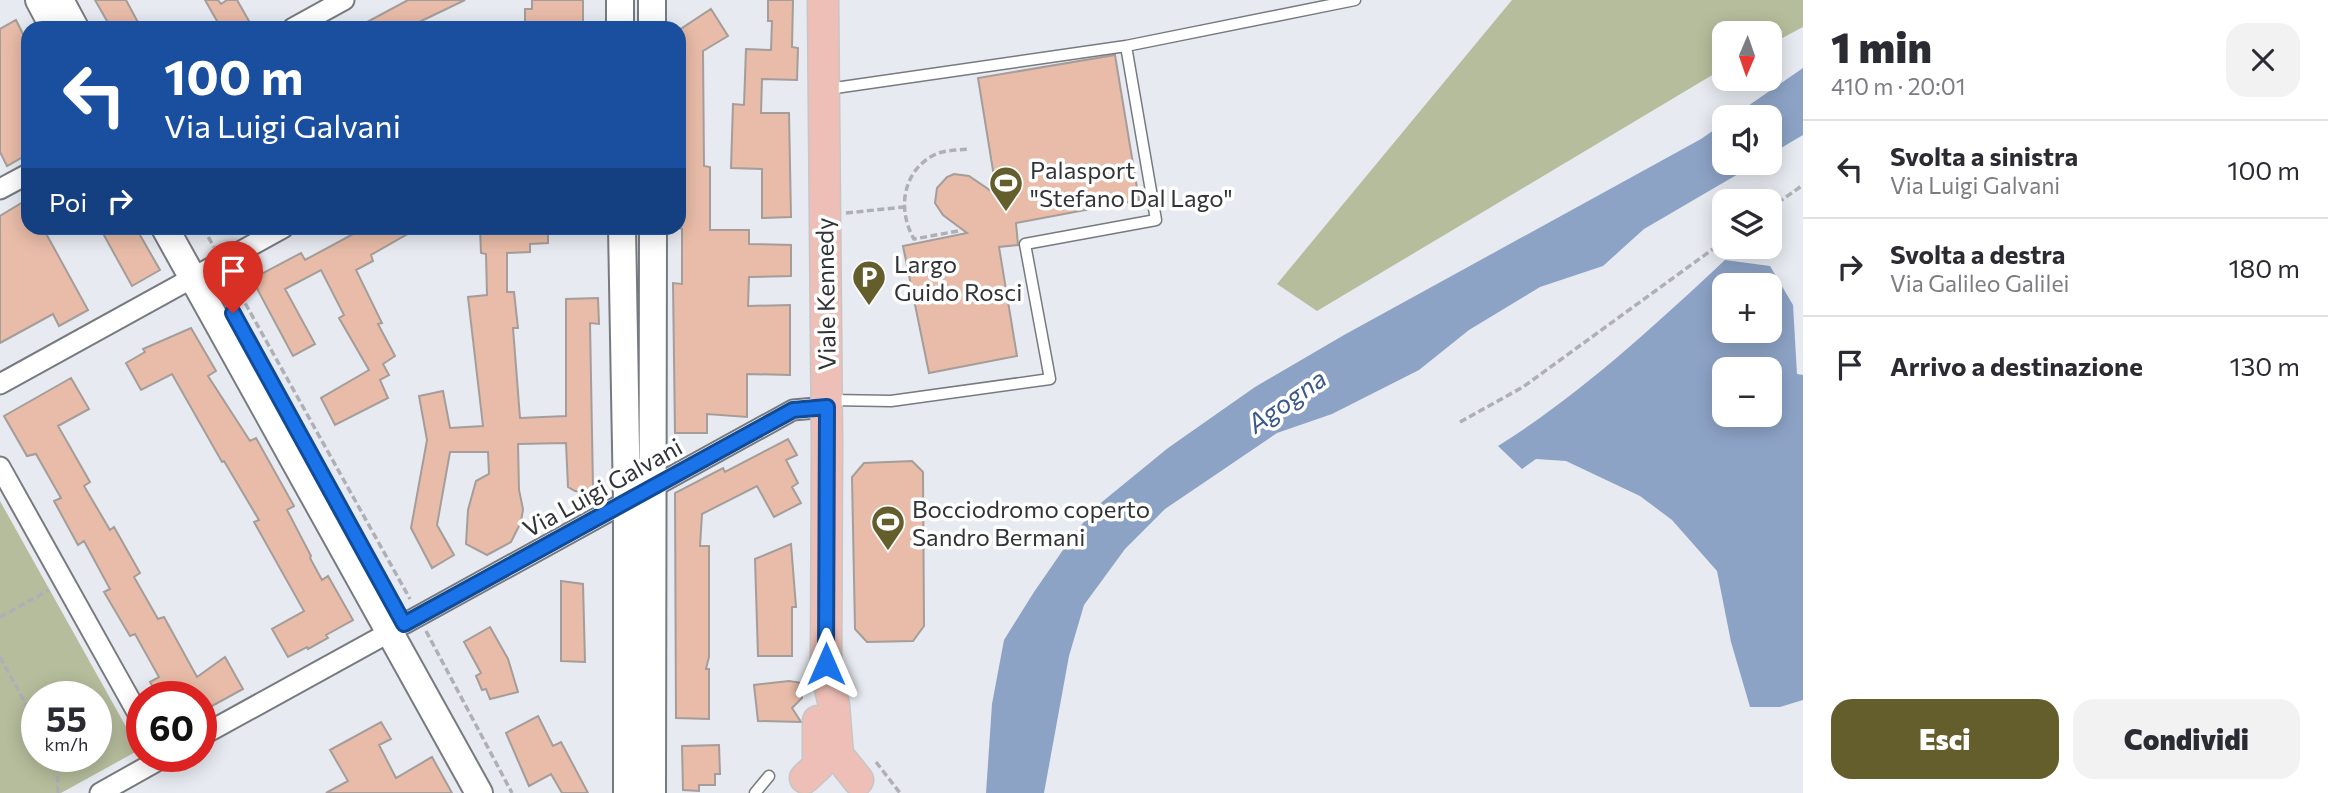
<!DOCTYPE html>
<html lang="it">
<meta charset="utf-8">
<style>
:root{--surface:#fff;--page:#f2f2f3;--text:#2b2b33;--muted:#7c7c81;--line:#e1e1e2;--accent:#635e2b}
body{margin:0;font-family:Commissioner,sans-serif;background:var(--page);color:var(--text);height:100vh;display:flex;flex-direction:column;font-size:26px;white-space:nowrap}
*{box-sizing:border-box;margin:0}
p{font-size:23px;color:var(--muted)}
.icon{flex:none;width:38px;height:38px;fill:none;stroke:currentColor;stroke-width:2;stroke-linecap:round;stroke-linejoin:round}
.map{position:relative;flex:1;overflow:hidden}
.panel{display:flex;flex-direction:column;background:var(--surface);width:525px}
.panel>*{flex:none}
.top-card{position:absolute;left:21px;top:21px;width:665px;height:214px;border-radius:21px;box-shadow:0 4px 18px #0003;background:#1a4fa0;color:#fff;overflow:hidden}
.needle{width:46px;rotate:182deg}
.controls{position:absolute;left:1712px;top:21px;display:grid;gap:14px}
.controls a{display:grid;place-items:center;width:70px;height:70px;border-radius:14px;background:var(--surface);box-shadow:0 4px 18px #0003;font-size:35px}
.speed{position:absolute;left:21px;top:681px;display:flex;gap:14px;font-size:35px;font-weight:700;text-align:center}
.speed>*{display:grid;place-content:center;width:91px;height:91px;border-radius:50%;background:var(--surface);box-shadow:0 4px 18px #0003;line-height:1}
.speed small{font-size:18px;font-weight:400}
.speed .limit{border:10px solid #d22;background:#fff;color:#111}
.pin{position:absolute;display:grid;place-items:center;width:60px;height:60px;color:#fff;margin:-72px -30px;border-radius:50% 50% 50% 0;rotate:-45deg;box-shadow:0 0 7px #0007}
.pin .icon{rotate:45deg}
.me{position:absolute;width:77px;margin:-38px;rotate:0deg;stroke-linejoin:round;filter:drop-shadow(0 0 5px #0008)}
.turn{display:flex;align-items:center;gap:24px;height:147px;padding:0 28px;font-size:32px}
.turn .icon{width:91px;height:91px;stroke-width:2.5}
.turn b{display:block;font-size:49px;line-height:60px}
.then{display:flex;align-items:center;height:66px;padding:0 28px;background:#0003;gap:14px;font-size:26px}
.round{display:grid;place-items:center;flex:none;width:74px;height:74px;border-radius:21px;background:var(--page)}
.headline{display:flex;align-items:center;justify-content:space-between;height:119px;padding:0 28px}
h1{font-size:42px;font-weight:800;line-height:52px}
.button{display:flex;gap:14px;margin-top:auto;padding:14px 28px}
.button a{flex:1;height:80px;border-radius:21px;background:var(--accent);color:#fff;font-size:28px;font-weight:800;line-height:80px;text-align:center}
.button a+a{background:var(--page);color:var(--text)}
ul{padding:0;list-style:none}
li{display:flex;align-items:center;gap:21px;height:98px;padding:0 28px;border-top:2px solid var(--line)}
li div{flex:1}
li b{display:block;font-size:26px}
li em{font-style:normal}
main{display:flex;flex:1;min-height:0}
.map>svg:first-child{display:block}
</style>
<main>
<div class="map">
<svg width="1803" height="793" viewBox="0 0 1803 793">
<rect width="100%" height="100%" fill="#e7eaf0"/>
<!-- green -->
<path fill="#b6bd9c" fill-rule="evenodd" d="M1512,0h291v27l-34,18v-12h-45v35l-407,243 -40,-27z
M0,501l139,249 -78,43h-61zM37,696h59v60h-59z"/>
<!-- water -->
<path fill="#8da3c6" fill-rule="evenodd" d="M1803,68v67l-34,20v-38h-37z
M1724,123v40h33l-113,66 -41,37 -63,21 -71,43 -50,40 -87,44 -55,19 -112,76 -40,40 -41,56 -15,51 -25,137h-58l6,-89 12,-64 30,-48 40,-58 23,-28 71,-58 87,-61 89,-52 357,-196z
M1725,260l45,6 23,39 4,69 6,1v325l-23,7h-30l-19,-65 -14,-71 -45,-51 -32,-24 -74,-35 -30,-2 -14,10 -24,-23c83,-52 155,-119 227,-186zM1724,285h45v46h-45zM1724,369h45v46h-45z"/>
<!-- building -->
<path fill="#e8bca8" stroke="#a49d9a" stroke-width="2" d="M95,0h31l15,28h-30z
M205,0h13l3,4 6,-4h10l16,28h-32z
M408,0h57l-50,24 2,4h-61z
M532,0h51v28h-58v-19h7z
M768,0h25l-1,47 6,1 -1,32 -35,-1 -1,34h28l2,104 -29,1v-49l-31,-1 2,-64 11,1 2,-56 25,1 1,-29h-4z
M711,9l17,27 -25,15 1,115 6,1v63h39v14l42,1v31l-42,1 -1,29 42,-1v70l-43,-1v43l-40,-3v19h-32l-2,-150 9,1v-55l-3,-1v-198z
M16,20l12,24v110l-21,12 -7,-14v-123z
M1115,55l24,145 -123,23 2,22 -19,2 18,109 -88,17 -26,-127 64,-13 -24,-18 -8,-12 2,-15 10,-11 7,-3 15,2 28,19 -19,-117z
M28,199v29h15l45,82 -29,16 -6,-12 -53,29v-127z
M100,228h36l24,42 -28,16z
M353,228h65l-47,27 2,6 -17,9 26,53 -4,1 17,32 -12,8 6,11 -9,5 8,18 -53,27 -14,-27 48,-28 -30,-52 5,-3 -23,-45 -36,19 30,55 -22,12 -41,-77 49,-26 4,7 52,-28z
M480,228h68v15l-18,1v8l-23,1v39h7l4,36h-5l7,90 46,-2v-117l32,-1 1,26 -9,-1 3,164 -10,5 -8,-1 -7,-4 -2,-44 -48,1 1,46 4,19 -2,13 -10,20 -24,13 -21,-11 2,-34 8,-29 13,-7 -1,-22h-38l-13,73 17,30 -22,13 -21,-40 16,-88 -8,-44 24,-5 7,37 33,-2 -15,-129 19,-2 -1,-41 -5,-1z
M191,328l25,43 -8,5 42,65 6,-3 38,68 -7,4 24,46 -1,2 12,22 6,-4 25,44 -27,15 2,3 -20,11 -1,-2 -19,10 -16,-28 32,-18 -50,-89 5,-2 -35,-59 -2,1 -50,-88 -31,16 -15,-27 19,-11 -2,-3z
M71,378l18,31 -31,17 32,56 -6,4 26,44 4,-3 26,46 -6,4 24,42 6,-2 33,60 28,-20 18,32 -42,23v-16h-43l-8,-14 9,-5 -24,-43 -5,2 -26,-44 6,-3 -26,-48 -6,4 -24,-44 7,-3 -25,-44 -9,2 -23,-40z
M788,439l9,16 -11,5 12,23 -6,4 9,16 -27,14 -17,-31 -55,28 -2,32h9v111l-3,12h3v50l-33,-1 -1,-225 48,-25 2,4z
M912,461l11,11 1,154 -11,15 -46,1 -12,-13 -3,-152 12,-14z
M791,544l5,63h-4v49h-34l-3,-97z
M561,581l22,3 2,78 -24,-1z
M490,627l18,32 10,33 -28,7 -4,-10 -4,1 -6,-14 5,-3 -17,-31z
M789,681l13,2v15l-10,10 9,14 -43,-1 -4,-36z
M538,716l15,30 8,-4 27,51h-26l-11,-19 -22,12 -23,-53z
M381,722l10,17 -12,6 17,33 36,-21 20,36h-126l22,-12 -18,-31z
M719,745l1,29h-5v11h-16v6l-16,-1 -1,-44z"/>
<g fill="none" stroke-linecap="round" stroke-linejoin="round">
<!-- lane casing -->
<g stroke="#777a7f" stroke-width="13">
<path id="lane" d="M1126,46l229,-46
M828,89l298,-43 30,174 -131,24 25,135 -159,22 -60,-1
M755,793l14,-17"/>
</g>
<!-- street casing -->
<g stroke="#777a7f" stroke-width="23">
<path id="street" d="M293,28l51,-28
M0,189l28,-15
M0,384l283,-156
M0,467l142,254
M404,624l389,-214 34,-3
M201,736l189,-104
M100,793l66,-37"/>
</g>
<!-- secondary casing -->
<g stroke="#777a7f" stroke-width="30">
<path id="secondary" d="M39,0l15,28
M60,0l15,28
M652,0v28
M620,28v-28
M165,228l314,565
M622,228l5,274v291
M652,793l1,-565"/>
</g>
<!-- primary casing -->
<g stroke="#c6c6c7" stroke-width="33">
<path id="primary" d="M823,0l4,443 -1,229 8,33 4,50 20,25
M805,778l13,-12v-45"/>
</g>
<!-- path -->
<path stroke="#aeb0b5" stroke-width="3.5" stroke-dasharray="7 3.5" stroke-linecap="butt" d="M1769,209l34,-24
M846,213l58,-6
M203,228l11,19
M958,231l-44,8c-17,-29 -12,-69 22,-85 10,-4 22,-4 33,-5
M230,276l180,323
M1460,422l63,-35 201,-146
M0,617l49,-27
M426,631l86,162
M0,657l37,68
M53,756l4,6 1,31
M876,762l24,31"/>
<!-- lane -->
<use href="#lane" stroke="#fff" stroke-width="10"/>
<!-- street -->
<use href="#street" stroke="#fff" stroke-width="19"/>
<!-- secondary -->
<use href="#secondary" stroke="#fff" stroke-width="26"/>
<!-- primary -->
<use href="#primary" stroke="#edbfb6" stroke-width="30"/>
</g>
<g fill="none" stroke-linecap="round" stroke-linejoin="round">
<!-- route casing -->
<g stroke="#114b97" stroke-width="18">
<path id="route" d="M233,313l171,311 389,-214 34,-3 -1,257"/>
</g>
<!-- route -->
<use href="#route" stroke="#1a73e8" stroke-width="12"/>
</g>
<!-- icons -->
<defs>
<g id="stadium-pin" transform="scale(1.75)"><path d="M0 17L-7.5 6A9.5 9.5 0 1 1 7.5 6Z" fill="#635e2b" stroke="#fff"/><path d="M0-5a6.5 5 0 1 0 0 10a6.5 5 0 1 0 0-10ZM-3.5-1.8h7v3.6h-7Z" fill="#fff"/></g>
<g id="parking-pin" transform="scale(1.75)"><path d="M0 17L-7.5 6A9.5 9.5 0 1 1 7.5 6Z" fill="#635e2b" stroke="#fff"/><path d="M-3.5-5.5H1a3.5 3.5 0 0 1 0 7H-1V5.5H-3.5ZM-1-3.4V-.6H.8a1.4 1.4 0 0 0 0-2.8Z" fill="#fff"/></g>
</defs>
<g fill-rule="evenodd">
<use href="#stadium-pin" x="1006" y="183"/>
<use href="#parking-pin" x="869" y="277"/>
<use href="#stadium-pin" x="888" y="522"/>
</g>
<g text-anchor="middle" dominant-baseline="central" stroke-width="7" stroke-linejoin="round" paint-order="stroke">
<!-- poi labels -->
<g font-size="24" fill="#323336" stroke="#fff" text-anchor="start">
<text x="1030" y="169">Palasport<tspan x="1030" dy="28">"Stefano Dal Lago"</tspan></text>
<text x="894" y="263">Largo<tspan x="894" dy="28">Guido Rosci</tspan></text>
<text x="912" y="508">Bocciodromo coperto<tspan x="912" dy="28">Sandro Bermani</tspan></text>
</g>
<!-- street labels -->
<g font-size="24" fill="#323336" stroke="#fff">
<text transform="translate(825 294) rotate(-91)">Viale Kennedy</text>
<text transform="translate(602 487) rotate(-29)">Via Luigi Galvani</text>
</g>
<!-- water labels -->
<g font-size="26" font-style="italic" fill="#3a5889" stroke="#fff">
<text transform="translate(1286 400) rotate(-35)">Agogna</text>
</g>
</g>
</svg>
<div class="controls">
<a><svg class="needle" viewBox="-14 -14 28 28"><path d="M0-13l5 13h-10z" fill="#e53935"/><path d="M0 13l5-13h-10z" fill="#7c7c81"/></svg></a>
<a><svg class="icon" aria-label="sound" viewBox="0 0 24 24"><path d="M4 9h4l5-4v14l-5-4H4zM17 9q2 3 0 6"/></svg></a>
<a><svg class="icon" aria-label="layers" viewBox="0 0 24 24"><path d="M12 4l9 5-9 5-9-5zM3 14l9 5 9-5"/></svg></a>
<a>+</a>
<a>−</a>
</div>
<div class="speed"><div>55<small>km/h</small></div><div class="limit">60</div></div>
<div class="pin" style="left:233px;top:313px;background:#d93025"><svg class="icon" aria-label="arrive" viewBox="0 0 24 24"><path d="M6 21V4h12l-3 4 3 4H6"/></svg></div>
<svg class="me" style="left:826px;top:664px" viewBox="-20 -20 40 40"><path d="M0-17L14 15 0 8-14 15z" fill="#1a73e8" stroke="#fff" stroke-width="4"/></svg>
<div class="top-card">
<div class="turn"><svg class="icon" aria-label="left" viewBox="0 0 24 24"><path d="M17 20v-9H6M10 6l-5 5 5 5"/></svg><div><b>100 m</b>Via Luigi Galvani</div></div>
<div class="then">Poi<svg class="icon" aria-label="right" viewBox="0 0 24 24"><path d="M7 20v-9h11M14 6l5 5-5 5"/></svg></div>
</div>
</div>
<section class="panel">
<div class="headline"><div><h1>1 min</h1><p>410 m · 20:01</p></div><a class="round"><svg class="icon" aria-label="close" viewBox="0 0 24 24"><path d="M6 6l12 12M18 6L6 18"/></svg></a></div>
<ul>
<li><svg class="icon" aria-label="left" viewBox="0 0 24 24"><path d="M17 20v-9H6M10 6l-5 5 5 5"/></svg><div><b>Svolta a sinistra</b><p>Via Luigi Galvani</p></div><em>100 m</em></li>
<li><svg class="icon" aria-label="right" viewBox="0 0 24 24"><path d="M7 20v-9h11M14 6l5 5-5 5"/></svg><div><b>Svolta a destra</b><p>Via Galileo Galilei</p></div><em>180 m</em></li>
<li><svg class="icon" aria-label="arrive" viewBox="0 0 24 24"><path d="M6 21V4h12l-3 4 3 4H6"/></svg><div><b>Arrivo a destinazione</b></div><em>130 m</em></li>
</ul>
<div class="button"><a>Esci</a><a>Condividi</a></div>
</section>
</main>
